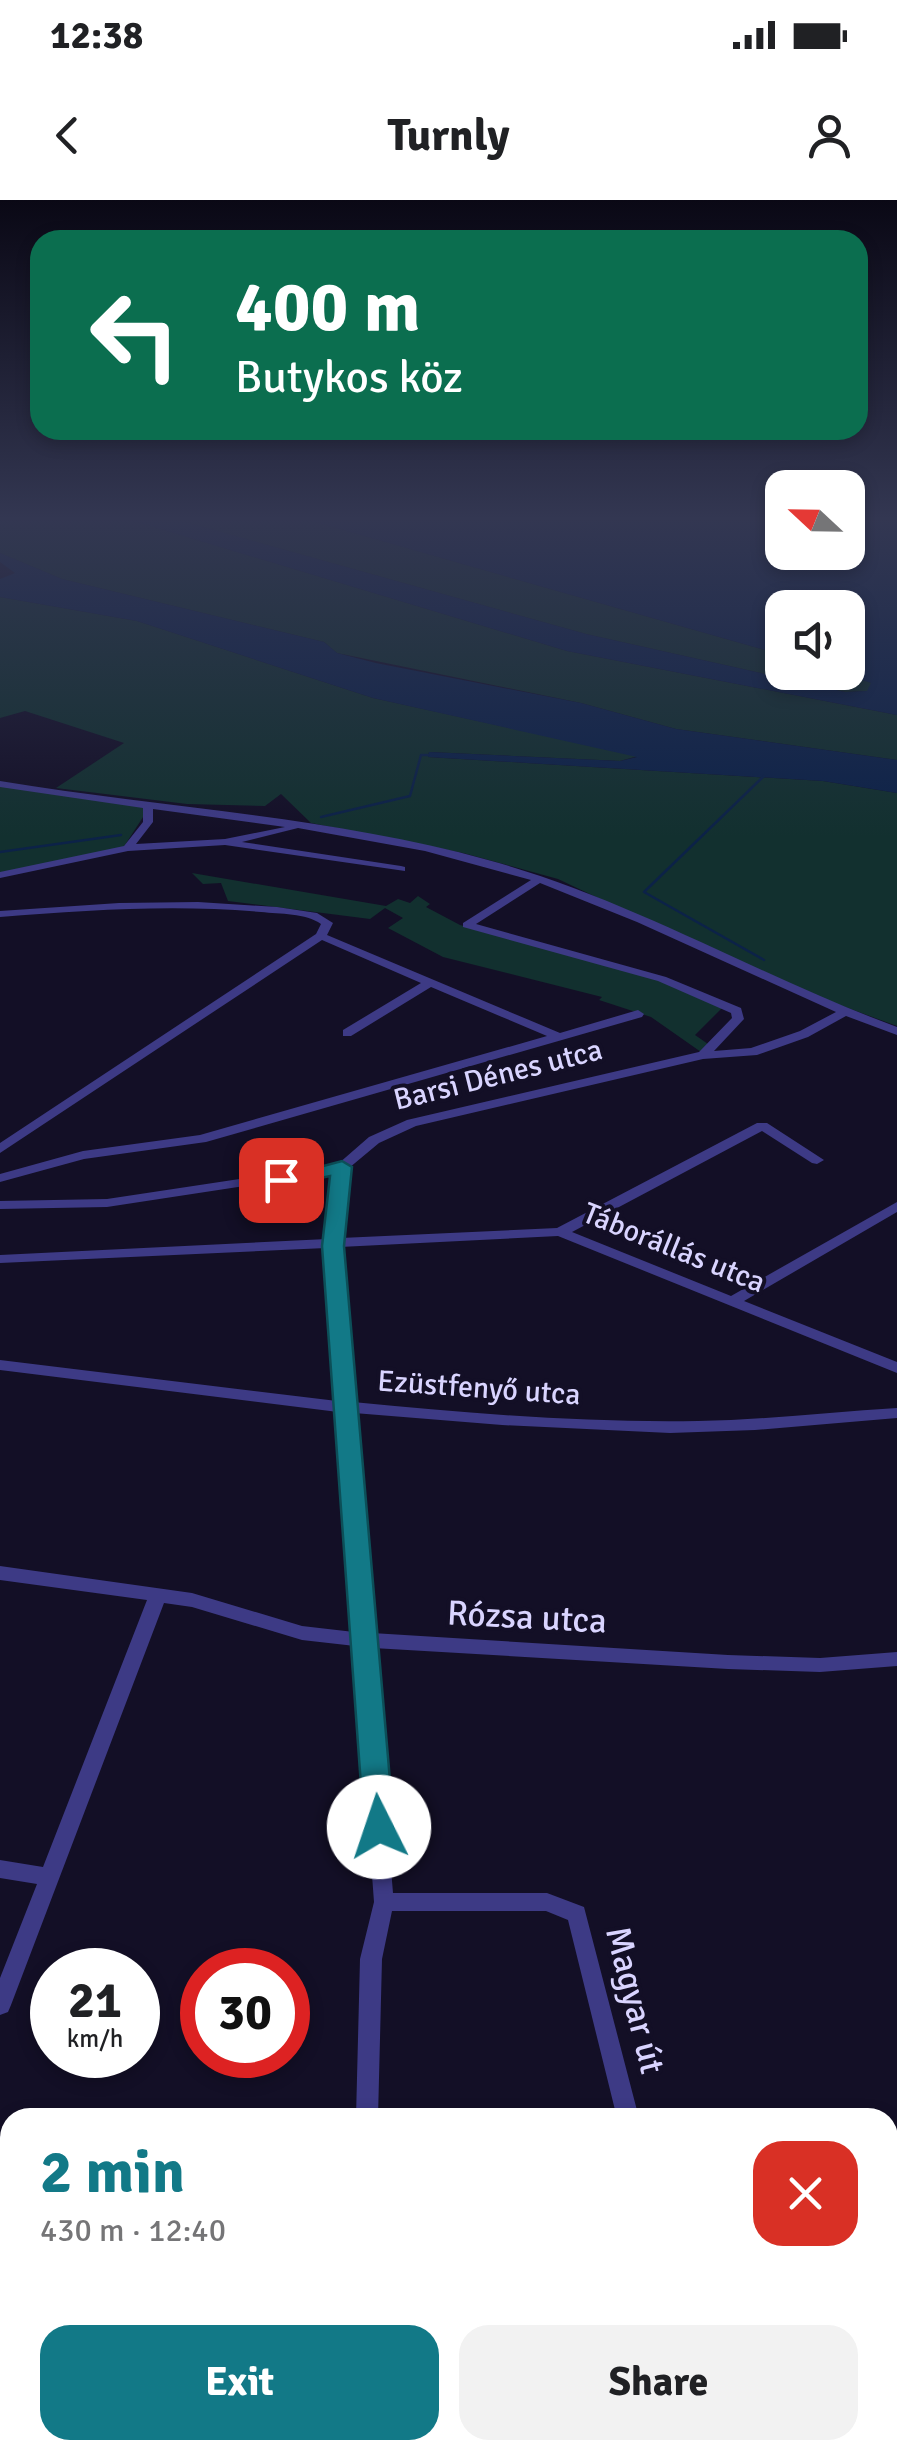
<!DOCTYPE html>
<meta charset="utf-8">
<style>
:root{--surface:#fff;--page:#f2f2f2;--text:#202124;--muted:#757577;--accent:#127987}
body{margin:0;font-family:Signika,sans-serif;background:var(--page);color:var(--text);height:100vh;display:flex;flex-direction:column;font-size:38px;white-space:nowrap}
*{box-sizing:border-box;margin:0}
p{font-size:32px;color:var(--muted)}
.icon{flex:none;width:55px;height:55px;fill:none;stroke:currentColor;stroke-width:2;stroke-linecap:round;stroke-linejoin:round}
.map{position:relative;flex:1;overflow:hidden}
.details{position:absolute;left:0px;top:1908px;width:898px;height:352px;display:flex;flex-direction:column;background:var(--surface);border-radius:30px 30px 0 0;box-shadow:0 5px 15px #0003}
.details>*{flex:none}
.top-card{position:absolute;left:30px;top:30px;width:838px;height:210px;border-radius:30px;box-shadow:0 5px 15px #0003;background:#0b6e4f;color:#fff;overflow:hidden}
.needle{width:65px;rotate:292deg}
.fabs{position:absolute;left:765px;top:270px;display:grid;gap:20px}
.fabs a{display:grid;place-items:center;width:100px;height:100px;border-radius:20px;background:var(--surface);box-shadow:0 5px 15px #0003;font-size:50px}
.speed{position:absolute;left:30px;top:1748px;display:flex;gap:20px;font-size:50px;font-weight:700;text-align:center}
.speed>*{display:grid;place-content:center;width:130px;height:130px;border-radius:50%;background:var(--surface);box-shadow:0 5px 15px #0003;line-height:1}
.speed small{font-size:25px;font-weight:400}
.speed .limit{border:15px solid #d22;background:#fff;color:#111}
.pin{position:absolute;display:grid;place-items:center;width:85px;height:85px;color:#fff;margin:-42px;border-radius:20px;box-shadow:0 5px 15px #0006}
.me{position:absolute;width:110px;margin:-55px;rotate:356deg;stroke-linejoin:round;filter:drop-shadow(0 0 8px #0008)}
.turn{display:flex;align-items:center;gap:35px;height:210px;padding:0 40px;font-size:45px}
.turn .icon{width:130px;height:130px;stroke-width:2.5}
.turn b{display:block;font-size:70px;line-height:85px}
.round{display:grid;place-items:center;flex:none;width:105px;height:105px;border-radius:30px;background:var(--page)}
.summary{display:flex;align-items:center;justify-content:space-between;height:170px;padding:0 40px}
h1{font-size:60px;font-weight:800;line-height:75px;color:var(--accent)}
.action{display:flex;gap:20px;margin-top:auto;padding:20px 40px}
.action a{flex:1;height:115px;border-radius:30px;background:var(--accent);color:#fff;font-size:40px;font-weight:800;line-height:115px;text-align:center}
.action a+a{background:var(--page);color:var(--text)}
.status{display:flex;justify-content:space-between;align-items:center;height:70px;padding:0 50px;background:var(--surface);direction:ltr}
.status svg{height:28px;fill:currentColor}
header{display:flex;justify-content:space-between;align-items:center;height:130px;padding:0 40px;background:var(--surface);font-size:45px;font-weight:800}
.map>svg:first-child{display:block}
</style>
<div class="status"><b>12:38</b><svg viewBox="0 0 49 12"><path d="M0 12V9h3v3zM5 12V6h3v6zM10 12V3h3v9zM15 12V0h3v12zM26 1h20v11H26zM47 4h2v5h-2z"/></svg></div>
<header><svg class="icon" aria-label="back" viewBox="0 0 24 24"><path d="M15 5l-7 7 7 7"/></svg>Turnly<svg class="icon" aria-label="person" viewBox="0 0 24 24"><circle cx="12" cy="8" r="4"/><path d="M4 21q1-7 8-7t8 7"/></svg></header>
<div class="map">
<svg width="897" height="2258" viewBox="0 0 897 2258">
<rect width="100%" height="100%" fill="#130f26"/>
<!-- green -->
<path fill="#12302f" d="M0,321h134l433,130 330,64v45l-221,-31 -95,-26 -244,-50 -13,-11 -262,-63 -62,-26z
M182,321h130l470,134v17l60,1 30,10 -4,8 -23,1 -259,-58z
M0,397l137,24 236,77 265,58 -18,5 -191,-9 -1,5 395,24 74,12v233l-123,-45 -216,-102 -95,-26 -152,-30 -30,-29 -16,12 -78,-2 -131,-16 68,-45 -99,-32 -25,7z
M0,586l146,18 -1,10 -22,34 -123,25z
M192,673l194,33 12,-7 12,4 8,-7 12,8 -4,3 34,18 198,55 66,26 -29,29 13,9 -7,8 -50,-35 -52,-17 3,-3 -159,-40 -55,-29 15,-10 -18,-10 -15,11 -142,-18 -7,-18 -18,1z"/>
<!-- water -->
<path fill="#0c2248" d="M134,321h48l404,113 259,58 22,-1 4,-8 -29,-10 6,-1v-64h-66v47l-470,-134h470v31h66v-31h49v194l-330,-64z
M0,353l62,26 262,63 13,11 39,10 205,40 95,26 221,31v33l-74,-12 -395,-24 1,-5 191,9 17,-4 -264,-59 -236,-77 -137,-24v-18l15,-6 -15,-11z"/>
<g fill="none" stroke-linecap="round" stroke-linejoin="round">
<!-- stream -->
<path stroke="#0c2248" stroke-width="2.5" d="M764,576l-120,116 120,68
M321,617l89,-21 11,-41h7
M0,652l121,-17"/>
<!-- minor -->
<path fill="#3d3a85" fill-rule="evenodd" d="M0,581c162,27 329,35 488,79 143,39 271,116 409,167v8l-51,-19 -38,21 -51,18 -54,4 -287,67 -37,17 -30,25 -8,70 216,-10 200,-105h10l57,37 -7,4 -5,-1 -50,-32 -190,101 159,64 166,-94v10l-153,89 153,61v11l-339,-137 -218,11 13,155c114,11 230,21 345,19 66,-1 133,-9 199,-13v10l-142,12 -85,3 -168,-8 -148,-12 18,220 356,22 92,3 77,-6v14l-77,6 -92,-3 -355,-21 20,245h154l37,14 55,211h-22l-49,-198 -22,-9h-154l-10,48 -4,159h-22l4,-159 14,-57 -19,-256 -53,-6 -110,-33 -28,-4 -153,402 -3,7 -8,3v-37l37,-94 -37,-6v-18l43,7 104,-267 -147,-20v-14l192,27 110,33 52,6 -16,-220 -338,-42v-10l337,41 -11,-153 -326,15v-8l327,-16 8,-67 -228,35 -107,2v-8l107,-2 231,-35 31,-27 38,-17 292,-68 33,-34 -1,-5 -73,-32 -195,-54v-4l68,-43 -106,-29 -127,-23 -56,14 159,24 4,1v4l-180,-26 -97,6 -128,27v-6l124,-26 19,-24v-14l-143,-21zM153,609l132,18 -60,12 -89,5 17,-22zM540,683l97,39 199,90 -36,19 -49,17 -37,3 30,-32 -3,-11 -75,-31 -190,-53z
M198,702l79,5 40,6 16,10 -6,12 233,98 78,-23 6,4 -2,3 -436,125 -122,17 -84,23v-8l83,-23 117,-16 347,-99 -116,-49 -80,49h-8v-6l78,-47 -99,-43 -322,213v-10l316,-209 5,-10c-15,-11 -41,-10 -60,-12 -87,-8 -174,-2 -261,5v-6l119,-8z
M0,1936l10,1v22l-10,-1z
M888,1974h9v24l-9,-1z
M0,2054l10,1v24l-10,-1z
M897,2055v24l-9,1v-24z
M776,2250h27l-3,8h-27z"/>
</g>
<!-- sky -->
<linearGradient id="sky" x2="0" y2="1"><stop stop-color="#0a0815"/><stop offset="0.5" stop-color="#333752"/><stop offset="1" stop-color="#333752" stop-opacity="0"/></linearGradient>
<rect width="897" height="637" fill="url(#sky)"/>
<!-- route -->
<path fill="#127987" stroke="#0c4f58" stroke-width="2.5" d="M342,961l10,6 -8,79 50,581 -4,9 -11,4 -11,-4 -4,-9 -42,-581 8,-70 -49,10 -11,-6z"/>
<g text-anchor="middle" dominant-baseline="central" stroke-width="8" stroke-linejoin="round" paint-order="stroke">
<!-- street labels -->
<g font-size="30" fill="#d9d4ff" stroke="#130f26">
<text transform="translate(498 875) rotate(-14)">Barsi Dénes utca</text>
<text transform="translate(674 1048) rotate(22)">Táborállás utca</text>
<text transform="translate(479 1188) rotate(4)">Ezüstfenyő utca</text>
</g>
<!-- near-street labels -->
<g font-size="35" fill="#d9d4ff" stroke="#130f26">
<text transform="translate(527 1417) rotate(3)">Rózsa utca</text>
<text transform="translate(635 1800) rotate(76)">Magyar út</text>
</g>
</g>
</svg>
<div class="fabs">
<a><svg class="needle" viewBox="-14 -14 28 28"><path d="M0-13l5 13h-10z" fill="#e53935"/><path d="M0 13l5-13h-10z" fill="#757577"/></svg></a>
<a><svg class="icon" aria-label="sound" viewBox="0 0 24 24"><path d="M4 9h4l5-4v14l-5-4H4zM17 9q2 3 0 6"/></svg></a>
</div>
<div class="speed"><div>21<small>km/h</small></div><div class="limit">30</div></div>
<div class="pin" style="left:281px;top:980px;background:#d93025"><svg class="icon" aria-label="arrive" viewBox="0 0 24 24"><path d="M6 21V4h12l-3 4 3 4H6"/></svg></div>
<svg class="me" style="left:379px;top:1627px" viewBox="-20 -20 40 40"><circle r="19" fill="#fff"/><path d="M0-13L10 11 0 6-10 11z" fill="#127987"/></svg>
<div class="top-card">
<div class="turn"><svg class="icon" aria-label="left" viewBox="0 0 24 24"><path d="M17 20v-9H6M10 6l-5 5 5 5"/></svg><div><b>400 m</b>Butykos köz</div></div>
</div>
<section class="details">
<div class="summary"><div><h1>2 min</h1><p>430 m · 12:40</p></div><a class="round" style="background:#d93025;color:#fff"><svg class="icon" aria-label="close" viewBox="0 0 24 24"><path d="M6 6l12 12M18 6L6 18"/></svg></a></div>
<div class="action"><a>Exit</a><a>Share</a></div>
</section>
</div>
